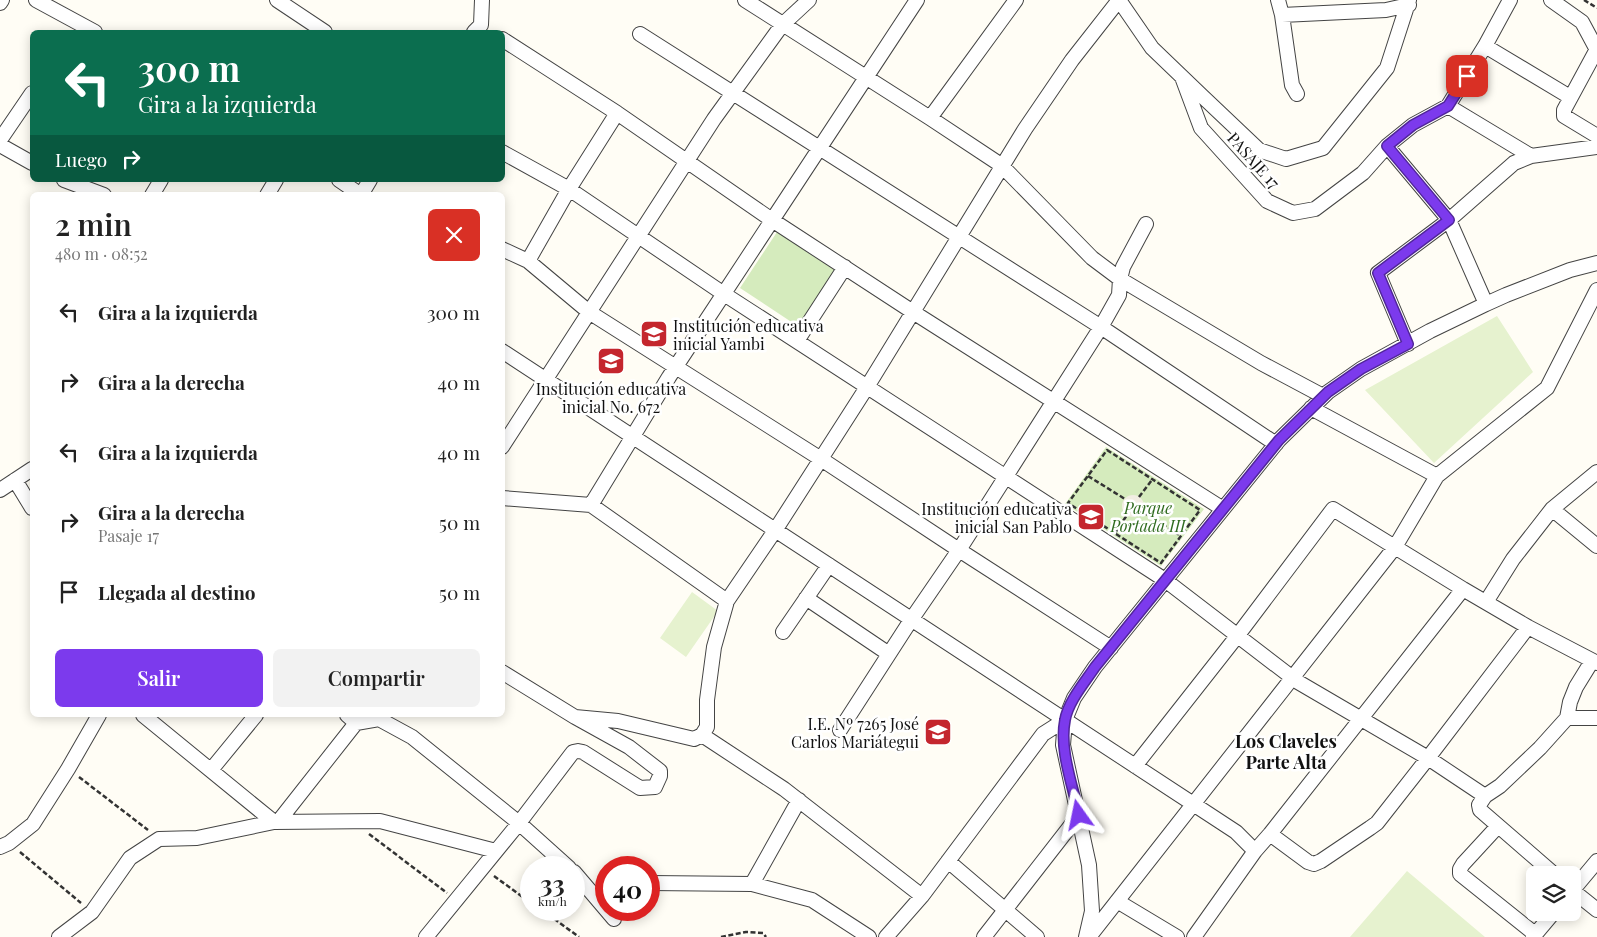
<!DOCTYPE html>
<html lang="es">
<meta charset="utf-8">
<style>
:root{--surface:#fff;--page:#f2f2f2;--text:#222;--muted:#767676;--accent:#7c3aed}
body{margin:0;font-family:"Playfair Display",serif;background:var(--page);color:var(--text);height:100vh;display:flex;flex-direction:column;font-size:19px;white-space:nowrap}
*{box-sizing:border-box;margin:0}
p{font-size:16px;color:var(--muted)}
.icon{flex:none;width:28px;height:28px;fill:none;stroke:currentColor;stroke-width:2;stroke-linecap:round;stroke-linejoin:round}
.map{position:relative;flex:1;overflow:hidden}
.panel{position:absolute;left:30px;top:192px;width:475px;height:525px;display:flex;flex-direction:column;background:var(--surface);border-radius:8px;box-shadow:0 2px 12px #0003}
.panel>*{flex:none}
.hud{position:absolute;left:30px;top:30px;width:475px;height:152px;border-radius:8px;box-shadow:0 2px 12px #0003;background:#0b6e4f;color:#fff;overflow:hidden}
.buttons{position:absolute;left:1526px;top:866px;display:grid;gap:10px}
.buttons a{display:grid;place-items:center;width:55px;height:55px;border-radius:8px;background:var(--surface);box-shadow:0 2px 12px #0003;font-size:25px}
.speed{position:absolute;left:520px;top:856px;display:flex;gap:10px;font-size:25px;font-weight:700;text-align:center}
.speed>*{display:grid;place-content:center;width:65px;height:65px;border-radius:50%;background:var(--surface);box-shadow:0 2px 12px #0003;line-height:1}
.speed small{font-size:12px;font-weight:400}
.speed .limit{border:8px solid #d22;background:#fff;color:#111}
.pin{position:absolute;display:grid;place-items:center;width:42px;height:42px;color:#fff;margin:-21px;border-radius:10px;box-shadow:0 2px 8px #0006}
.me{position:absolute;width:55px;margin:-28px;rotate:348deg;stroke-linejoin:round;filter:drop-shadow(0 0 4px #0008)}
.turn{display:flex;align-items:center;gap:18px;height:105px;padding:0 25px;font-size:22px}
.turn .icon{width:65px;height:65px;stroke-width:2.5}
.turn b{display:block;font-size:35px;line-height:42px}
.then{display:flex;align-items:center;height:48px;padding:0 25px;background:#0003;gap:10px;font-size:19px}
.round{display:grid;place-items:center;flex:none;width:52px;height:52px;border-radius:8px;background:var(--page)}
.head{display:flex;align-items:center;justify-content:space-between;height:85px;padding:0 25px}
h1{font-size:30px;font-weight:600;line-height:38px}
.action{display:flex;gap:10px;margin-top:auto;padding:10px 25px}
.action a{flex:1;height:58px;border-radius:8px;background:var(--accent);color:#fff;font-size:20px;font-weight:600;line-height:58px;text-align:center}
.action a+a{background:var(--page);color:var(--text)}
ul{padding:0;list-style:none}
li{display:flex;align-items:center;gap:15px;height:70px;padding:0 25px}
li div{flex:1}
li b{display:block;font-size:19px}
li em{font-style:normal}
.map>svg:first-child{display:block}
</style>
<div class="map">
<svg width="1597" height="937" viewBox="0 0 1597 937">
<rect width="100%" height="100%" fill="#fffdf5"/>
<!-- green -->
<path fill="#d5ebbd" d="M777,232l59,39 -37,56 -59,-39z
M1106,447l98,62 -43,57 -96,-62z"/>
<!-- pitch -->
<path fill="#e6f2cf" d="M1497,316l36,56 -99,91 -69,-73z
M692,592l26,19 -32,46 -26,-19z
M1407,871l78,66h-135z"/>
<!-- plaza -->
<path fill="#f1ede2" d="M1122 506a11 11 0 1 1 22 0a11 11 0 1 1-22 0Z"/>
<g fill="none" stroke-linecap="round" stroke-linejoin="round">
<!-- minor casing -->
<g stroke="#444" stroke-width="16">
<path id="minor" d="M36,0l59,32
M277,0l48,32
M745,0l185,118 71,47 91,93 28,21 141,84 62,33
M1119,0l33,48 50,48 57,54 27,9 37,-11 64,-80 22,-68
M1278,0l4,15 10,70 5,9
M1551,0l31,22 15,28
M0,3l2,-3
M1282,15l104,-5 23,-5
M474,32l7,-7 1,-25
M640,34l461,293 175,117
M502,39l115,74 155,107 141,92 310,197
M1485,46l85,51
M1597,49l-33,61v6l33,20
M1182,77l19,51 66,73 26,12 22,-4 48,-36 24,-27 26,-21 35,-19 37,-60 25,-46
M1448,106l83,50
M930,118l86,-118
M0,140l32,-47
M0,145l32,18
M1387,146l62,74 37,84
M502,152l67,37 155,105 441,286 133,102 130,76 57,38
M64,180l40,15
M339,180l22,15
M152,195l9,-15
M267,195l9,-15
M361,195l9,-15
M502,249l26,12 61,51 232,147 138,91 152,98
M528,261l41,-72 48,-76
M797,341l48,-74
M1408,344l-30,-71 71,-53 65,-57 17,-7 66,-9
M502,351l734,481 19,19
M1311,408l126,68
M502,447l212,-328 68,-94 27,-25
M15,480l17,28
M0,490l32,-21
M502,498l89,7 136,96
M591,505l78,-128 248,-377
M1552,509l45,37
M806,598l83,56
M1486,602l27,-43 39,-50 45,-37
M783,632l46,-67
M143,715l131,107
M347,715l9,8 23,-4 33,18 107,86 50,45
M575,717l43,4 76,18 8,-4 5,-8v-27l7,-53 13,-46 49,-72 91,-142 158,-258 47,-69 47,-60
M1567,718h30
M840,730l71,-110 48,-70 142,-223 18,-32 1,-16 3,-12 23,-43
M702,735l82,54 138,107
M1135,766l103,-131 95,-126 130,80 65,38 69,36
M211,770l45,-55
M278,822l78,-99
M1498,826l-35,38 -3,5v5l75,60
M1270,834l38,28 6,2 7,-3 49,-33 7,-5 51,-65 100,-131
M0,847l9,-4 24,-19 35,-55 31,-54
M948,861l89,76
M574,872l40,47
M1555,875l-75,-65 -1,-5 6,-9 15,-10 40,-38 27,-30 3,-16 6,-15 16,-26
M649,883l103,1 60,16 57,37
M752,884l47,-84
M1572,890l25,20
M1572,891l25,-30
M1117,901l60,36
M59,937l33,-25 38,-54 29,-19 38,-1 77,-16 106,-1 116,30
M426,937l93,-114 54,-71 5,-1 5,1 57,36 15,-1 5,-11v-5l-31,-24 -54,-30 -73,-45
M886,937l36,-41 121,-162 22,-14
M984,937l95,-122
M1086,937l6,-26 -3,-46 -26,-120 2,-25 9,-22 21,-31 184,-227 49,-48 33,-23 69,-38 56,-27 20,-9 64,-25 27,-7
M1089,937l306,-390 42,-71 110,-88 50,-98
M1194,937l61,-86 15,-17 193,-245
M1533,937l21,-25"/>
</g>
<!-- path -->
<path stroke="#333" stroke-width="2.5" stroke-dasharray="5 2.5" stroke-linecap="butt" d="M1584,0l13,8
M1107,450l93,60 -39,53 -93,-60z
M1088,476l37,23
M1139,497l13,-17
M1143,512l38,24
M1115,533l12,-18
M79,777l69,53
M369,834l78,59
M20,852l61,51
M494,876l37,27
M542,910l37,27
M721,937l25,-5 17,1 3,4"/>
<!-- minor -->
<use href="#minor" stroke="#fff" stroke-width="14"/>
</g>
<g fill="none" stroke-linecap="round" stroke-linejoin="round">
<!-- route casing -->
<g stroke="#51269a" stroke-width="12">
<path id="route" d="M1079,815c-6,-29 -20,-65 -14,-95 3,-18 20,-38 30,-53l184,-227 49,-48 33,-23 47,-25 -30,-71 71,-53 -62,-74 26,-21 35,-19 19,-30"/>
</g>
<!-- route -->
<use href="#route" stroke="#7c3aed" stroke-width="9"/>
</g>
<!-- icons -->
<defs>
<g id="school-square" transform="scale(1.4375)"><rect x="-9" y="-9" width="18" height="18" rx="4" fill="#c4262e" stroke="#fff"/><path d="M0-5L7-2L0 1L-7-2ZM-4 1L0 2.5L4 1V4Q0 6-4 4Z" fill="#fff"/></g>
</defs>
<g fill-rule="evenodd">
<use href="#school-square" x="654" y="334"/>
<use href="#school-square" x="611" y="361"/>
<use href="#school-square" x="1091" y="517"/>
<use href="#school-square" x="938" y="732"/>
</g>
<g text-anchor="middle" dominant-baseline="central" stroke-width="5" stroke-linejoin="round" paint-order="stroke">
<!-- street labels -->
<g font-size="16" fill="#111" stroke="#fff">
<text transform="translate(1254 160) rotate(48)">PASAJE 17</text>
</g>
<!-- poi labels -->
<g font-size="16" fill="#111" stroke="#fff" text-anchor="end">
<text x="673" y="325" text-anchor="start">Institución educativa<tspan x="673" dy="18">inicial Yambi</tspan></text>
<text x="611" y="388" text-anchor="middle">Institución educativa<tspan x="611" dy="18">inicial No. 672</tspan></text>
<text x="1072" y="508">Institución educativa<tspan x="1072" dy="18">inicial San Pablo</tspan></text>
<text x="919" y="723">I.E. Nº 7265 José<tspan x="919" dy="18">Carlos Mariátegui</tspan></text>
</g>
<!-- park labels -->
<g font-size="16" font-style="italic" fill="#2f6b1f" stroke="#fff">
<text x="1148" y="507">Parque<tspan x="1148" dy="18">Portada III</tspan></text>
</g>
<!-- neighbourhood labels -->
<g font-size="18" font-weight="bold" fill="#111" stroke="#fff">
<text x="1286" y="741">Los Claveles<tspan x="1286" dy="21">Parte Alta</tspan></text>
</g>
</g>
</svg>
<div class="buttons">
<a><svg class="icon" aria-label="layers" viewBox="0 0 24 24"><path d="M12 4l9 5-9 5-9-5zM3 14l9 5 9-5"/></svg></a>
</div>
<div class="speed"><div>33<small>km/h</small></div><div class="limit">40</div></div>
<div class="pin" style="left:1467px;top:76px;background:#d93025"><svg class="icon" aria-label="arrive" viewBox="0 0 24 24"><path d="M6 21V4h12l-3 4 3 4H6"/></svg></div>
<svg class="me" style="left:1079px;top:815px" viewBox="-20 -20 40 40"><path d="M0-17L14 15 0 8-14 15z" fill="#7c3aed" stroke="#fff" stroke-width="4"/></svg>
<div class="hud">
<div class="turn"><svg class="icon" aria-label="left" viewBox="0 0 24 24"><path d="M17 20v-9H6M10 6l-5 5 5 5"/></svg><div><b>300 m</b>Gira a la izquierda</div></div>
<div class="then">Luego<svg class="icon" aria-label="right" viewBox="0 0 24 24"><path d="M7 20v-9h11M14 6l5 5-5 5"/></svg></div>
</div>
<section class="panel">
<div class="head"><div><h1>2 min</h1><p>480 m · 08:52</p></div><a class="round" style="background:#d93025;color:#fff"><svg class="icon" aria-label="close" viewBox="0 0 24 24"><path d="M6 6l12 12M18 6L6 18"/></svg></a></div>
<ul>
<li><svg class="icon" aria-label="left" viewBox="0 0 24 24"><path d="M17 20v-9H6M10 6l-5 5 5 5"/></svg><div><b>Gira a la izquierda</b></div><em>300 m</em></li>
<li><svg class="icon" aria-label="right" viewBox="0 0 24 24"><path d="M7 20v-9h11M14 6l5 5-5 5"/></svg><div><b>Gira a la derecha</b></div><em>40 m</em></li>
<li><svg class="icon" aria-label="left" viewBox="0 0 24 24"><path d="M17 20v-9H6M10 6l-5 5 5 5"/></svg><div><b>Gira a la izquierda</b></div><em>40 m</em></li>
<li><svg class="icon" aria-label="right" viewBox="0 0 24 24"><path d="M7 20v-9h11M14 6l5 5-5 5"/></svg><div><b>Gira a la derecha</b><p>Pasaje 17</p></div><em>50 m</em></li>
<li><svg class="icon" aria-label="arrive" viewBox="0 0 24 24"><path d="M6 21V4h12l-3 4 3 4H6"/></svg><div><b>Llegada al destino</b></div><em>50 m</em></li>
</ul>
<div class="action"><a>Salir</a><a>Compartir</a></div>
</section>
</div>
